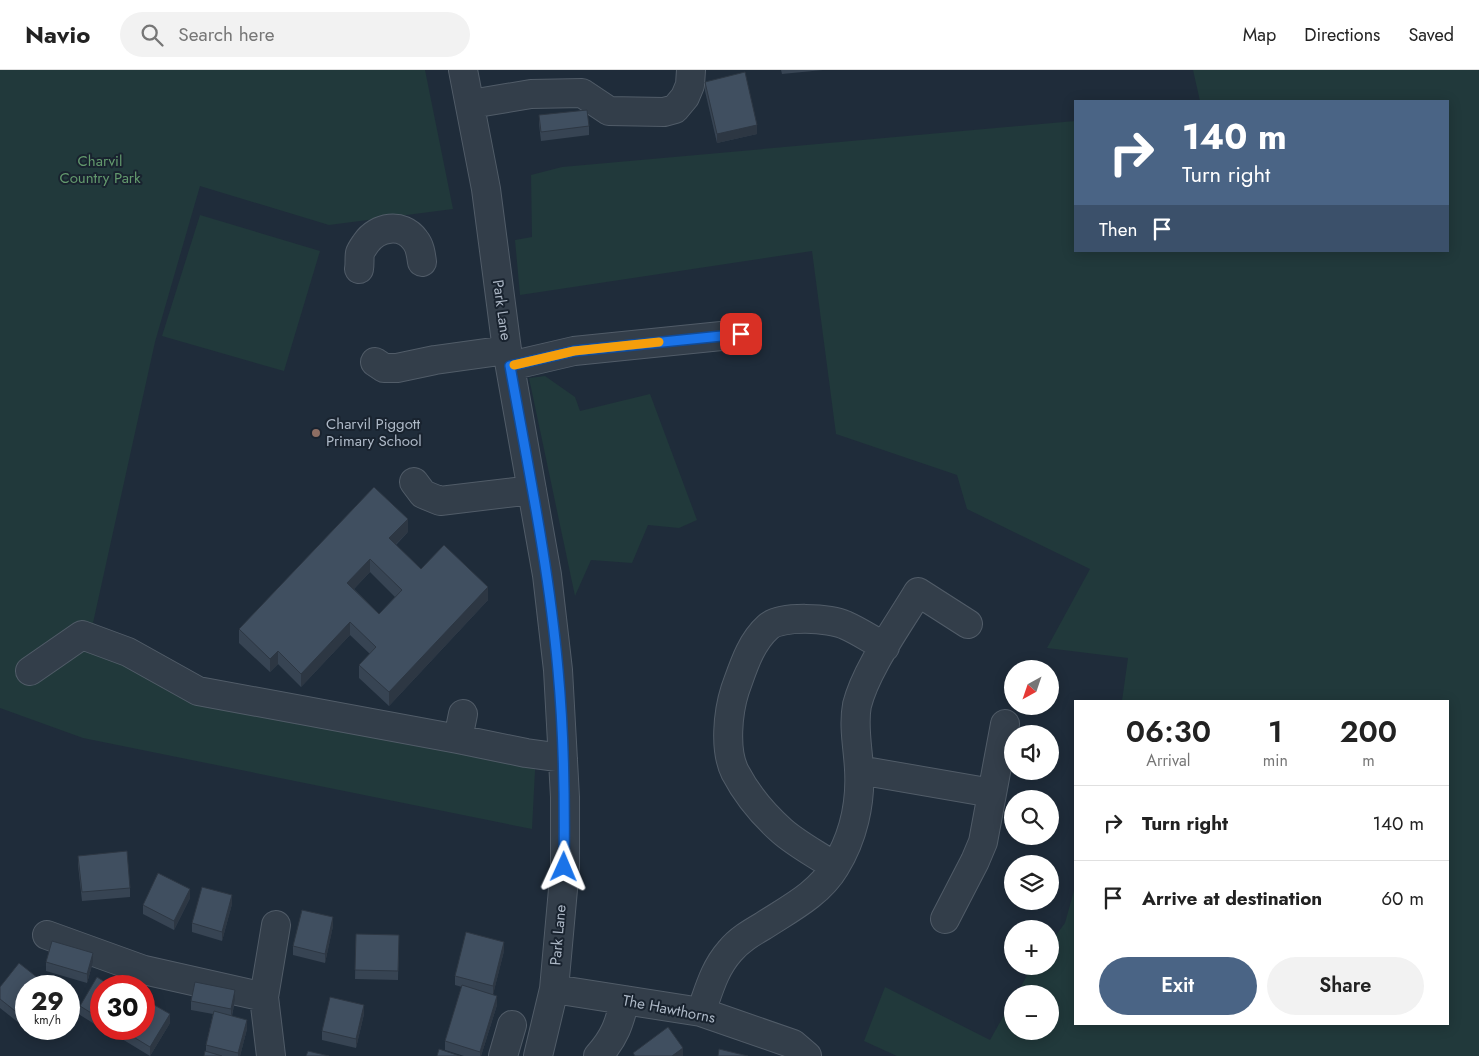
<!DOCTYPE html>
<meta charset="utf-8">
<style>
:root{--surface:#fff;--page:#f2f2f2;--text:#222;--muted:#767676;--line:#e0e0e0;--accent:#4a6485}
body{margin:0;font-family:Jost,sans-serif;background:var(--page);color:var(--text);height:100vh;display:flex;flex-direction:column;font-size:19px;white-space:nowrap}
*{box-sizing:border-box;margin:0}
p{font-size:16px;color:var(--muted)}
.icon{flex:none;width:28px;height:28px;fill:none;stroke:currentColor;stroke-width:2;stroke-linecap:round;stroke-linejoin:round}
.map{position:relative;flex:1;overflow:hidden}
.sheet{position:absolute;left:1074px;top:630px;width:375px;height:325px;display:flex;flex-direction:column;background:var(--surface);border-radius:0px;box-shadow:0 2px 12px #0003}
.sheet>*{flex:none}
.banner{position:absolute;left:1074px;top:30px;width:375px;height:152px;border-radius:0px;box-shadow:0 2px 12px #0003;background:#4a6485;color:#fff;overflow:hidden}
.needle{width:32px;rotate:220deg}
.tools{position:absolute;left:1004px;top:590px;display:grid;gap:10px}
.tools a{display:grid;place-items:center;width:55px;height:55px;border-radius:50%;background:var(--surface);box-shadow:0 2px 12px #0003;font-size:25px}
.speed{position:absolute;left:15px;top:905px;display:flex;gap:10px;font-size:25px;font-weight:700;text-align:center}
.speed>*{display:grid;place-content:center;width:65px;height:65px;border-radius:50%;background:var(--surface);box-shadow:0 2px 12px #0003;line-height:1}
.speed small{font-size:12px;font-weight:400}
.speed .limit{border:8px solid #d22;background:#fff;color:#111}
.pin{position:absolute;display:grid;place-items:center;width:42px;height:42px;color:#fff;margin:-21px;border-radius:10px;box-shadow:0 2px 8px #0006}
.me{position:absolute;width:55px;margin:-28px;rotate:1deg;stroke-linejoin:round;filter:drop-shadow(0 0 4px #0008)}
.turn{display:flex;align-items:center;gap:18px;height:105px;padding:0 25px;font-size:22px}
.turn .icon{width:65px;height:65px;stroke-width:2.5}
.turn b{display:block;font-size:35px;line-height:42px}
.then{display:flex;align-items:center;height:48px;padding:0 25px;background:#0003;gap:10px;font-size:19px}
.eta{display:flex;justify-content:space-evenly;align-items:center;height:85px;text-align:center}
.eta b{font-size:30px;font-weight:600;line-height:35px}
.primary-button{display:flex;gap:10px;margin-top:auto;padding:10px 25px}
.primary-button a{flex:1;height:58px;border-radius:30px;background:var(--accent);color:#fff;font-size:20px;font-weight:600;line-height:58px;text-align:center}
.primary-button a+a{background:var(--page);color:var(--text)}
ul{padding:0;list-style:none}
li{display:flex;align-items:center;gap:15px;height:75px;padding:0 25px;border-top:1px solid var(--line)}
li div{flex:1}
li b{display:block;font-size:19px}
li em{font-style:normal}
header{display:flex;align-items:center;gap:30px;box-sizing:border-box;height:70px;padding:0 25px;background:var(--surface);border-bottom:1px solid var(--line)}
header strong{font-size:24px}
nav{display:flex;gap:28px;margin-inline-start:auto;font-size:18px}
.search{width:350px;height:45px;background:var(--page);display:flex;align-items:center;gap:12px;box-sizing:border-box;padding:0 18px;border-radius:28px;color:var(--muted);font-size:19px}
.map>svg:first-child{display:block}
</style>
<header>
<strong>Navio</strong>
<div class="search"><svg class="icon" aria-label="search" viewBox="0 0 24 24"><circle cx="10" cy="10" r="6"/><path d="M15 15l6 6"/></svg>Search here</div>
<nav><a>Map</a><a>Directions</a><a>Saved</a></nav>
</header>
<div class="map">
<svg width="1479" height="986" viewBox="0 0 1479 986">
<rect width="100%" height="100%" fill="#1f2c3a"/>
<!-- green -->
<path fill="#21393b" d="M0,0h425l28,139 -124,16 -129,-39 -45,156 -62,281 107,61 336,67 -4,78 -449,-91 -83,-30z
M1193,0h286v986h-582l-33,-15 21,-54 105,53 22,-39v30h38v-37h-33l15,-28h18v-23l15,-20 10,-36v137h373v-323h-326l6,-43 -81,-10 43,-79 -123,-60 -10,-34 -121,-41 -24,-183 -292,44 -5,-55 17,-3 -1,-62 31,-8 513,-46v130h373v-150h-248z
M200,145l120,36 -36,120 -122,-35z
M545,306l30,21 5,14 70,-17 47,126 -18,8 -31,-3 -16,38 -41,-3 -16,36 -46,-218z"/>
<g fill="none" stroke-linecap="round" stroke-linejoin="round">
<!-- minor casing -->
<g stroke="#515c68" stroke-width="30">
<path id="minor" d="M463,0l23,119 21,161 40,225 11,95 7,127v70l-11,122 -16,67
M471,34l60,-10 51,-1 27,18 55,1 11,-3 10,-12 5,-12 1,-15
M359,199c1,-5 0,-11 1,-16 1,-3 4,-7 6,-10 11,-16 36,-21 49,-3 5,6 6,14 7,22
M375,292l9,6h13l38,-8 72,-10
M510,296l64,-15 167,-17
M414,412l9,12 17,7 92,-11
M30,601l52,-36 46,17 70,39 260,48 68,14 37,5
M458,669l5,-25
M859,700l133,23
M835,797c-17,-12 -37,-22 -53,-36 -18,-16 -36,-38 -47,-59 -11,-22 -7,-60 0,-82 8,-22 15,-47 33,-63 13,-12 62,-9 77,-2 14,6 27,15 40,22
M945,849l30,-58 8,-19 22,-118
M47,865l97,35 120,27
M554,919l147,23 92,32 14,12
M701,942c8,-22 13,-43 29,-61 9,-11 21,-18 33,-25 26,-17 56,-32 72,-59 18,-29 26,-64 24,-98 -1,-21 -6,-43 -2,-64 9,-36 42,-81 61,-113l50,32
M271,986l-7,-59 12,-72
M503,986l9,-31
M598,986c17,-19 21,-32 27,-56"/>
</g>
<!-- minor -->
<use href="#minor" stroke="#333e4a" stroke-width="28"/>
</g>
<!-- wall -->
<path fill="#374453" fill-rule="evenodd" d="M781,0h42l-41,4z
M705,12l52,52 -40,9 -12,-52z
M539,45l50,11v9l-48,6 -2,-17z
M408,462l-12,13 25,24 67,31 -99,106 -30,-28v-13l11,-11 -20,-19 -49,52 -23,-23 -8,8 -31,-29v-14zM370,502l25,25 -16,17 -25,-25z
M78,786l52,32v9l-48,4 -4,-36z
M190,828l-16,32 -31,-16v-9z
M232,834l-10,37 -30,-9v-9z
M333,856l-8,37 -32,-8v-9z
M356,864l43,1 -1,45 -43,-1z
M504,881l-11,43 4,11 -16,51h-17l-19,-6v-9l17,-54 -7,-2v-9z
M46,892h47l-6,21 -41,-12z
M26,916v38l-2,3 -24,-19v-21z
M101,916v42l-21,-13v-9z
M235,930l-3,16 15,13 -7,27h-36l2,-5v-6l7,-31 -22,-4v-9z
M364,944l-8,34 -34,-8v-9z
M170,953l-20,33 -28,-17v-9z
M102,959h13l-4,5z"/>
<!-- shaded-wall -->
<path fill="#2d3743" d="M757,55v9l-40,9v-9z
M408,449v13l-19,19v-13z
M370,489v13l-23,24v-13z
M488,517v13l-99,106v-14z
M350,552v13l-49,52v-13z
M278,581v13l-8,8v-13z
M190,819v9l-16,32v-9z
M232,825v9l-10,37v-9z
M333,847v9l-8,37v-9z
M504,872v9l-11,44v-9z
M93,883v9l-6,21v-9z
M235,920v10l-4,18v-9z
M497,926v9l-16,51h-1v-4z
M364,935v9l-8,34v-9z
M170,944v9l-20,33v-9z
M26,945v9l-2,3v-9z
M247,950v9l-7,27h-2v-3z
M111,959h4l-4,5z
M683,978v8h-11z"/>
<!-- building -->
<path fill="#404f60" stroke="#2d3743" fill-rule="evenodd" d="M745,2l12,53 -40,9 -12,-52z
M587,40l2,16 -48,6 -2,-17z
M374,417l34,32 -19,19 32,31 23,-24 44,42 -99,105 -30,-27 17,-18 -26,-25 -49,52 -23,-23 -8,8 -31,-30zM370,489l32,31 -23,24 -32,-31z
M127,781l3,37 -48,4 -4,-36z
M158,803l32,16 -16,32 -31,-16z
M202,817l30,8 -10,37 -30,-9z
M302,840l31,7 -8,37 -32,-8z
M466,862l38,10 -11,44 -38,-10z
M356,864l43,1 -1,36 -43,-1z
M52,871l41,12 -6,21 -41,-12z
M19,893l29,23h-22v29l-2,3 -24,-19v-12z
M97,907l14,9h-10v33l-21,-13z
M195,912l40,8 -4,19 -40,-8z
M462,915l35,11 -17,56 -35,-11z
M330,927l34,8 -8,34 -34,-8z
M144,929l26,15 -20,33 -28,-17 1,-1h21z
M214,941l33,9 -9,33 -32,-8z
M668,957l15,21 -11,8h-37l-2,-3z
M439,979l21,7h-23z
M719,979l29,7h-30z
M205,981l17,5h-18z
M308,981l21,5h-23z"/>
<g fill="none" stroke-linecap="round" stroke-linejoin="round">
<!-- route casing -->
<g stroke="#114b97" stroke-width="12">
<path id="route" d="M564,797c1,-66 0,-132 -6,-197 -9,-102 -30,-203 -48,-304l64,-15 167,-17"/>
</g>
<!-- route -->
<use href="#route" stroke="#1a73e8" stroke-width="9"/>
<!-- slow -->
<path stroke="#f59e0b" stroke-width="9" d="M514,295l60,-14 85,-9"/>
</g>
<!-- markers -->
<circle fill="#8d6e63" stroke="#19232f" stroke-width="2" cx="316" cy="363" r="5"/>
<g text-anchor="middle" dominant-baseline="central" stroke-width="4" stroke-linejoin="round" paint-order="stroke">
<!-- park labels -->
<g font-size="15" fill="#63996d" stroke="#19232f">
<text x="100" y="91">Charvil<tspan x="100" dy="17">Country Park</tspan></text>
</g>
<!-- street labels -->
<g font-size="15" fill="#aeb9c7" stroke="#19232f">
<text transform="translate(502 240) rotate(82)">Park Lane</text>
<text transform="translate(558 865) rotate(-85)">Park Lane</text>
<text transform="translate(669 939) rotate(11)">The Hawthorns</text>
</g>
<!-- poi labels -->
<g font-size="15" fill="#aeb9c7" stroke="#19232f" text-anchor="start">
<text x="326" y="354">Charvil Piggott<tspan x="326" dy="17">Primary School</tspan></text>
</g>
</g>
</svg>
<div class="tools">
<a><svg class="needle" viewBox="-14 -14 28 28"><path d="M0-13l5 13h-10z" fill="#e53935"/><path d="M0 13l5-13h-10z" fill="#767676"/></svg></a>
<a><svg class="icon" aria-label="sound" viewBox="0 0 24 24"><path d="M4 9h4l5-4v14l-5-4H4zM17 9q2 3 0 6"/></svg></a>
<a><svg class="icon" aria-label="search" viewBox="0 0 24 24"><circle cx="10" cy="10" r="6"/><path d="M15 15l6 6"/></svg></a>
<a><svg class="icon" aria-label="layers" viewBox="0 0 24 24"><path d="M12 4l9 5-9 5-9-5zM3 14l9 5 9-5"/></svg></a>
<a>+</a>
<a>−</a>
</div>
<div class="speed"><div>29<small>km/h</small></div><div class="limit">30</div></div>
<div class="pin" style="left:741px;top:264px;background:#d93025"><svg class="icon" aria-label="arrive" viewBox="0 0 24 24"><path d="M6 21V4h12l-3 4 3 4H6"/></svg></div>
<svg class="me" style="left:564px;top:797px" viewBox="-20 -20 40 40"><path d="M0-17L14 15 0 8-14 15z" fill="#1a73e8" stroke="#fff" stroke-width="4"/></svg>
<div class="banner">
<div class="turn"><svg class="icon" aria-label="right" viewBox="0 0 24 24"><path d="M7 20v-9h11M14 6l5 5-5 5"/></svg><div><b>140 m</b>Turn right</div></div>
<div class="then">Then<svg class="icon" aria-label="arrive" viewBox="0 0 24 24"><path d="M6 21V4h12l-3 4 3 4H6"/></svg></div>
</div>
<section class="sheet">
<div class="eta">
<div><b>06:30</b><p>Arrival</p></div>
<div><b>1</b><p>min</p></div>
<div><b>200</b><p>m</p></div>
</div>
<ul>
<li><svg class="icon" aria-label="right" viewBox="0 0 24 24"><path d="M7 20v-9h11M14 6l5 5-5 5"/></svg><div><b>Turn right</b></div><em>140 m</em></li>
<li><svg class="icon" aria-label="arrive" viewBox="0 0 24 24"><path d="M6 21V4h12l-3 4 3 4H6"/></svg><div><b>Arrive at destination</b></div><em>60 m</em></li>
</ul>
<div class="primary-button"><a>Exit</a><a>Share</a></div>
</section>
</div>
